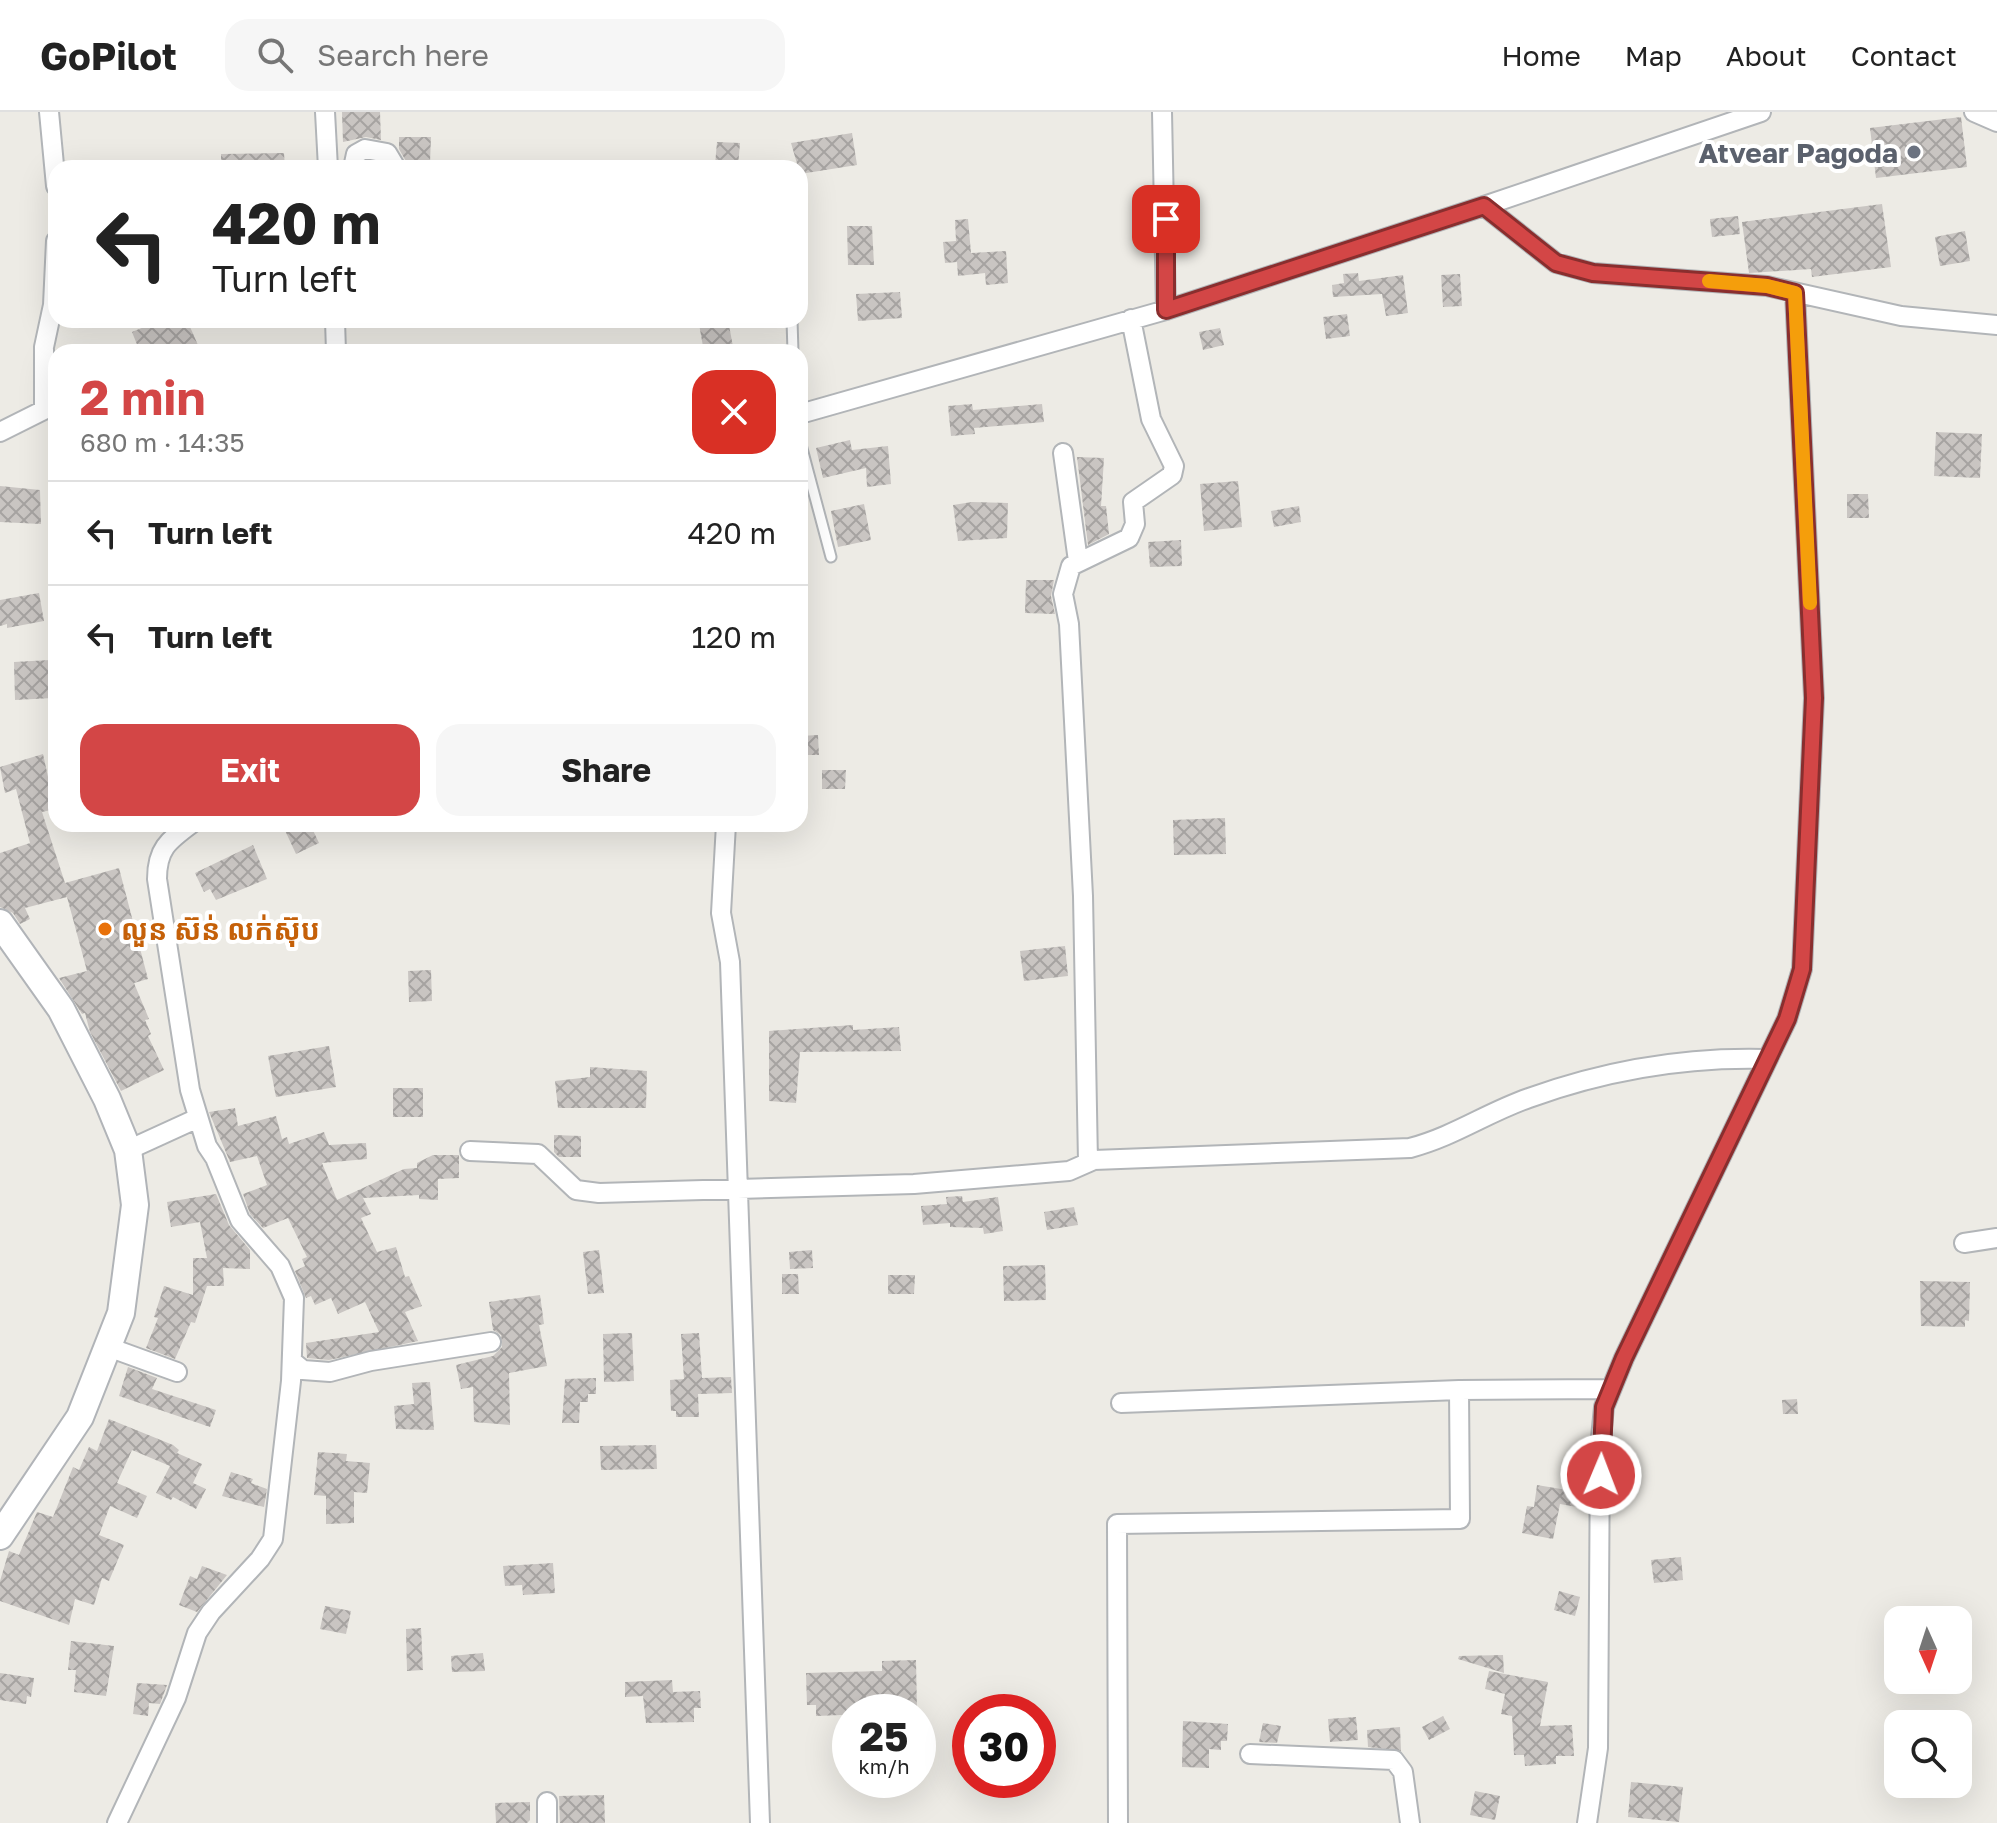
<!DOCTYPE html>
<meta charset="utf-8">
<style>
:root{--surface:#fff;--page:#f6f6f6;--text:#222;--muted:#767676;--line:#e0e0e0;--accent:#d34646}
body{margin:0;font-family:"Golos Text","Noto Sans Khmer",sans-serif;background:var(--page);color:var(--text);height:100vh;display:flex;flex-direction:column;font-size:30px;white-space:nowrap}
*{box-sizing:border-box;margin:0}
p{font-size:26px;color:var(--muted)}
.icon{flex:none;width:44px;height:44px;fill:none;stroke:currentColor;stroke-width:2;stroke-linecap:round;stroke-linejoin:round}
.map{position:relative;flex:1;overflow:hidden}
.panel{position:absolute;left:48px;top:232px;width:760px;height:488px;display:flex;flex-direction:column;background:var(--surface);border-radius:24px;box-shadow:0 8px 32px #0002}
.panel>*{flex:none}
.hud{position:absolute;left:48px;top:48px;width:760px;height:168px;border-radius:24px;box-shadow:0 8px 32px #0002;background:#fff;color:var(--text);overflow:hidden}
.needle{width:52px;rotate:177deg}
.tools{position:absolute;left:1884px;top:1494px;display:grid;gap:16px}
.tools a{display:grid;place-items:center;width:88px;height:88px;border-radius:16px;background:var(--surface);box-shadow:0 8px 32px #0002;font-size:40px}
.speed{position:absolute;left:832px;top:1582px;display:flex;gap:16px;font-size:40px;font-weight:700;text-align:center}
.speed>*{display:grid;place-content:center;width:104px;height:104px;border-radius:50%;background:var(--surface);box-shadow:0 8px 32px #0002;line-height:1}
.speed small{font-size:20px;font-weight:400}
.speed .limit{border:12px solid #d22;background:#fff;color:#111}
.pin{position:absolute;display:grid;place-items:center;width:68px;height:68px;color:#fff;margin:-34px;border-radius:16px;box-shadow:0 4px 12px #0006}
.me{position:absolute;width:88px;margin:-44px;rotate:1deg;stroke-linejoin:round;filter:drop-shadow(0 0 6px #0008)}
.turn{display:flex;align-items:center;gap:28px;height:168px;padding:0 32px;font-size:36px}
.turn .icon{width:104px;height:104px;stroke-width:2.5}
.turn b{display:block;font-size:56px;line-height:68px}
.round{display:grid;place-items:center;flex:none;width:84px;height:84px;border-radius:24px;background:var(--page)}
.overview{display:flex;align-items:center;justify-content:space-between;height:136px;padding:0 32px}
h1{font-size:48px;font-weight:700;line-height:60px;color:var(--accent)}
.button{display:flex;gap:16px;margin-top:auto;padding:16px 32px}
.button a{flex:1;height:92px;border-radius:24px;background:var(--accent);color:#fff;font-size:32px;font-weight:700;line-height:92px;text-align:center}
.button a+a{background:var(--page);color:var(--text)}
ul{padding:0;list-style:none}
li{display:flex;align-items:center;gap:24px;height:104px;padding:0 32px;border-top:2px solid var(--line)}
li div{flex:1}
li b{display:block;font-size:30px}
li em{font-style:normal}
header{display:flex;align-items:center;gap:48px;box-sizing:border-box;height:112px;padding:0 40px;background:var(--surface);border-bottom:2px solid var(--line)}
header strong{font-size:38px}
nav{display:flex;gap:44px;margin-inline-start:auto;font-size:28px}
.search{width:560px;height:72px;background:var(--page);display:flex;align-items:center;gap:20px;box-sizing:border-box;padding:0 28px;border-radius:24px;color:var(--muted);font-size:30px}
.map>svg:first-child{display:block}
</style>
<header>
<strong>GoPilot</strong>
<div class="search"><svg class="icon" aria-label="search" viewBox="0 0 24 24"><circle cx="10" cy="10" r="6"/><path d="M15 15l6 6"/></svg>Search here</div>
<nav><a>Home</a><a>Map</a><a>About</a><a>Contact</a></nav>
</header>
<div class="map">
<svg width="1997" height="1711" viewBox="0 0 1997 1711">
<defs>
<pattern id="building-cross-hatch" width="8" height="8" patternUnits="userSpaceOnUse" patternTransform="scale(2)"><rect width="8" height="8" fill="#c9c5c2"/><path d="M0 0l8 8M0 8l8-8" fill="none" stroke="#a6a3a1"/></pattern>
</defs>
<rect width="100%" height="100%" fill="#edebe5"/>
<!-- building -->
<path fill="url(#building-cross-hatch)" d="M342,0h38l1,28 -15,-3 -23,5z
M1961,5l6,50 -91,11 -6,-50z
M852,21l5,32 -57,9 -9,-31z
M399,25h32l-1,26h-23l-8,-14z
M717,30l23,1 -2,24 -23,-2z
M284,41l1,15h-64v-14z
M1882,92l9,63 -79,10 -1,-8 -62,4 -7,-51z
M1738,104l2,18 -28,3 -2,-18z
M968,107l3,34 35,-2 2,32 -22,2 -1,-12 -27,3 -1,-14 -12,1 -2,-21 13,-1 -1,-21z
M847,114h25l2,39h-26z
M1965,119l5,30 -30,5 -5,-29z
M1358,161l1,8 44,-6 5,38 -22,3 -4,-22 -49,3 -1,-12 12,-2 -1,-9z
M1460,162l2,32 -19,1 -2,-32z
M900,180l2,26 -44,3 -2,-27z
M1347,202l3,22 -24,3 -3,-22z
M141,208h46l14,32h-61l-8,-20 12,-5z
M728,208l6,32h-30l-5,-28z
M1220,216l4,17 -21,5 -4,-18z
M972,292l1,6 69,-6 2,18 -70,6 1,6 -24,2 -3,-30z
M1936,320l46,2 -2,44 -46,-2z
M850,328l2,10 36,-4 3,38 -24,3 -1,-19 -43,10 -7,-30z
M1077,345l27,1 -3,48h5l3,28 -21,11z
M1238,369l4,46 -38,4 -4,-47z
M0,374l40,4 1,34 -41,-2z
M1847,382h21l1,24h-22z
M972,390l36,1 -1,35 -49,3 -5,-36z
M864,392l7,36 -33,7 -7,-36z
M1299,394l2,16 -27,5 -3,-16z
M1181,428l1,26 -32,1 -2,-25z
M1026,468h28l-3,16 4,18 -30,-1z
M39,481l5,28 -37,7v-4l-7,2v-26z
M50,548l2,38 -37,2 -1,-38z
M818,623l1,20h-19v-19z
M43,642l12,55 -13,3 23,71 54,-15 29,111 -14,4 15,36 -4,1 6,14 -3,2 16,34 -43,21 -31,-59 -5,-19 -3,1 -23,-36 28,-7 -20,-74 -42,11 5,11 -10,5 -7,-11 -13,-6v-54l30,-10 -14,-54 -11,4 -5,-26z
M822,658h24l-1,19h-23z
M1225,706l1,36 -52,1 -1,-35z
M282,712h28l9,19 -23,11z
M253,733l14,34 -51,21 -6,-11 -6,3 -9,-19z
M1065,834l3,30 -44,5 -4,-30z
M431,858l1,31 -23,1 -1,-31z
M853,913v5l46,-3 2,24 -101,1 -4,51 -27,-2v-70z
M329,934l7,41 -60,10 -8,-41z
M590,955l57,4 -1,37h-88l-3,-27 35,-4z
M393,976h30v29h-30z
M235,996l3,18 38,-10 6,23 5,-2 2,7 35,-12 5,13 37,-2 1,16 -45,4 15,37 67,-31 13,-1v-5l16,-8h26v23l-21,1v21l-19,-1v-4l-56,3 8,16 -10,4 16,34 19,-5 9,30 4,-1 13,30 -17,6 13,29 -89,19 -22,-2 -1,-15 73,-11 -14,-30 -27,12 -7,-16 -16,7 -4,-9 -5,2 -11,-27 10,-5 -3,-7 5,-2 -19,-39 -25,10 -13,-14 -7,-20 24,-9 -10,-29 -27,6 -21,-50z
M554,1023l27,1v21h-22l-5,-5z
M216,1082l13,31 21,25v19l-27,-1 1,18h-17l-12,37 -4,-1 -16,37 -29,-11 12,-30 -4,-1 10,-31 29,9v-37h14l-7,-36 -29,5 -4,-25z
M962,1084l1,6 35,-5 5,34 -19,3 -1,-6 -33,-1v-4l-27,2 -2,-19 26,-2 -1,-7z
M1074,1095l4,18 -31,5 -3,-18z
M599,1138l5,43 -16,1 -5,-42z
M812,1138l1,18 -23,1 -1,-17z
M1045,1153l1,35 -42,1 -1,-35z
M782,1162h16l1,20h-17z
M888,1163h27l-1,19h-26z
M1920,1169l50,1 -1,39 -4,-1v7l-44,-1z
M540,1183l4,29 -5,1 8,41 -38,7 1,52 -36,-3 -1,-35 -12,2 -5,-24 37,-9 9,-9 -1,-12 -8,-5 -4,-28z
M632,1221l2,48 -30,1 -1,-48z
M699,1221l3,45 29,-1 1,16 -34,1 1,23h-23v-6h-5l-1,-31 14,-1 -3,-45z
M128,1255l29,11 -5,11 64,21 -6,17 -91,-31z
M596,1266v16h-8v8h-8l-1,21h-17l3,-44z
M430,1270l4,48 -38,-1 -2,-23 20,-2 -2,-21z
M1797,1287l1,15h-15l-1,-14z
M109,1307l64,26 6,5 -2,3 25,11 -9,19 13,6 -10,20 -23,-12 -2,3 -15,-7 14,-27 -38,-16 -15,33 30,13 -10,22 -27,-12 -11,29 25,10 -15,36 -7,-3 -8,27 -19,-6 -6,26 -69,-24v-20l9,-30 10,4 18,-43 16,5 20,-50 6,3 10,-23 8,4z
M656,1333l1,24 -56,1 -1,-24z
M318,1340l29,2 -1,7 24,2 -3,30 -13,-1v31l-28,1v-28l-12,-1z
M231,1360l22,7 -2,4 16,6 -3,18 -42,-11z
M1537,1373l42,7 -2,15 -17,-3 -7,35 -31,-6 5,-27 7,1z
M1681,1445l2,23 -29,3 -3,-23z
M553,1451l2,30 -32,2 -1,-10 -17,1 -2,-20z
M202,1454l25,9 -30,37 -18,-7 11,-29 7,3z
M1559,1479l21,6 -5,19 -21,-6z
M325,1494l26,5 -5,23 -26,-5z
M421,1516l2,42 -16,1 -1,-42z
M71,1529l43,5 -8,50 -32,-4 2,-22h-8z
M483,1541l2,18 -33,1 -1,-16z
M1503,1543l1,18 -46,-14 1,-3z
M916,1548l1,52 -101,4v-11h-9l-1,-32 76,-2v-10z
M1489,1559l59,11 -8,44 32,-1 2,31h-18v8l-31,2 -1,-11h-10l-2,-39 -11,-2 4,-20 -20,-5z
M0,1561l34,5 -3,19 -4,-1 -1,8 -26,-4z
M672,1568l1,12 27,-1 1,17h-7v14l-48,1 -3,-27 -18,1v-15z
M137,1571l30,2 -7,19 -11,-1 -1,13 -15,-2z
M1443,1604l7,13 -21,11 -7,-13z
M1356,1605l2,23 -28,2 -2,-23z
M1183,1609l45,3 -1,17h-6v9l-12,-1v19l-27,-1z
M1263,1611l18,3 -4,17 -18,-1z
M1400,1615l1,24 -33,-4 -1,-17z
M1631,1670l52,5 -4,35 -51,-5z
M1475,1679l25,5 -5,24 -25,-5z
M604,1683l1,28h-45l-1,-27z
M530,1690v18l-3,3h-31l-1,-20z"/>
<g fill="none" stroke-linecap="round" stroke-linejoin="round">
<!-- lane casing -->
<g stroke="#b2b5b8" stroke-width="13">
<path id="lane" d="M792,208l1,32
M800,329l31,116"/>
</g>
<!-- street casing -->
<g stroke="#b2b5b8" stroke-width="22">
<path id="street" d="M49,0l7,74
M325,0l3,56
M1162,0l4,198
M1974,0l23,10
M353,56l3,-14 9,-5 22,4 9,15
M1484,94l277,-94
M335,208l1,32
M800,302l366,-104 318,-104 72,57 37,10 174,13 134,30 96,9
M0,320l44,-22v-63l9,-42 3,-64
M1063,341l15,108
M726,712l-5,89 9,49 30,861
M128,1038l70,-32
M470,1039l68,3 38,36 23,3 315,-9 155,-13 25,-11 316,-12c45,-12 76,-35 119,-50 75,-27 157,-41 236,-39
M1088,1050l-5,-266 -14,-272 -6,-30 8,-28 58,-28 6,-14 -2,-22 39,-27 2,-9 -23,-47 -20,-100
M1964,1131l33,-5
M108,1235l69,25
M292,1249l11,9 27,2 41,-11 120,-19
M1121,1291l338,-13
M1250,1642l144,6 9,12 7,51
M117,1711l59,-125 21,-65 14,-21 49,-53 13,-20 18,-158 3,-83 -14,-32 -40,-46 -25,-62 -8,-12 -17,-56 -33,-211c0,-30 11,-38 34,-55
M547,1711v-21
M1118,1711l-1,-299 343,-5 -1,-129 152,-1
M1587,1711l11,-75 2,-300 4,-41 20,-49 163,-339 15,-50 12,-271 -19,-405"/>
</g>
<!-- secondary casing -->
<g stroke="#b1b4b8" stroke-width="30">
<path id="secondary" d="M0,811l61,86 46,90 21,51 7,55 -14,108 -41,104 -80,119"/>
</g>
<!-- lane -->
<use href="#lane" stroke="#fff" stroke-width="9"/>
<!-- street -->
<use href="#street" stroke="#fff" stroke-width="18"/>
<!-- secondary -->
<use href="#secondary" stroke="#fff" stroke-width="26"/>
</g>
<g fill="none" stroke-linecap="round" stroke-linejoin="round">
<!-- route casing -->
<g stroke="#892e2e" stroke-width="20">
<path id="route" d="M1166,107v91l318,-104 72,57 37,10 174,13 28,7 19,405 -12,271 -15,50 -163,339 -20,49 -3,68"/>
</g>
<!-- route -->
<use href="#route" stroke="#d34646" stroke-width="14"/>
<!-- slow -->
<path stroke="#f59e0b" stroke-width="14" d="M1709,169l58,5 28,7 15,310"/>
</g>
<!-- markers -->
<circle fill="#6b7280" stroke="#fff" stroke-width="3" cx="1914" cy="40" r="8"/>
<circle fill="#e8710a" stroke="#fff" stroke-width="3" cx="105" cy="817" r="8"/>
<g text-anchor="middle" dominant-baseline="central" stroke-width="8" stroke-linejoin="round" paint-order="stroke">
<!-- worship labels -->
<g font-size="28" font-weight="bold" fill="#5b616d" stroke="#fff" text-anchor="end">
<text x="1898" y="40">Atvear Pagoda</text>
</g>
<!-- food labels -->
<g font-size="28" font-weight="bold" fill="#c56008" stroke="#fff" text-anchor="start">
<text x="121" y="817">លួន ស៊ន់ លក់ស៊ុប</text>
</g>
</g>
</svg>
<div class="tools">
<a><svg class="needle" viewBox="-14 -14 28 28"><path d="M0-13l5 13h-10z" fill="#e53935"/><path d="M0 13l5-13h-10z" fill="#767676"/></svg></a>
<a><svg class="icon" aria-label="search" viewBox="0 0 24 24"><circle cx="10" cy="10" r="6"/><path d="M15 15l6 6"/></svg></a>
</div>
<div class="speed"><div>25<small>km/h</small></div><div class="limit">30</div></div>
<div class="pin" style="left:1166px;top:107px;background:#d93025"><svg class="icon" aria-label="arrive" viewBox="0 0 24 24"><path d="M6 21V4h12l-3 4 3 4H6"/></svg></div>
<svg class="me" style="left:1601px;top:1363px" viewBox="-20 -20 40 40"><circle r="17" fill="#d34646" stroke="#fff" stroke-width="3"/><path d="M0-11L8 9 0 5-8 9z" fill="#fff"/></svg>
<div class="hud">
<div class="turn"><svg class="icon" aria-label="left" viewBox="0 0 24 24"><path d="M17 20v-9H6M10 6l-5 5 5 5"/></svg><div><b>420 m</b>Turn left</div></div>
</div>
<section class="panel">
<div class="overview"><div><h1>2 min</h1><p>680 m · 14:35</p></div><a class="round" style="background:#d93025;color:#fff"><svg class="icon" aria-label="close" viewBox="0 0 24 24"><path d="M6 6l12 12M18 6L6 18"/></svg></a></div>
<ul>
<li><svg class="icon" aria-label="left" viewBox="0 0 24 24"><path d="M17 20v-9H6M10 6l-5 5 5 5"/></svg><div><b>Turn left</b></div><em>420 m</em></li>
<li><svg class="icon" aria-label="left" viewBox="0 0 24 24"><path d="M17 20v-9H6M10 6l-5 5 5 5"/></svg><div><b>Turn left</b></div><em>120 m</em></li>
</ul>
<div class="button"><a>Exit</a><a>Share</a></div>
</section>
</div>
